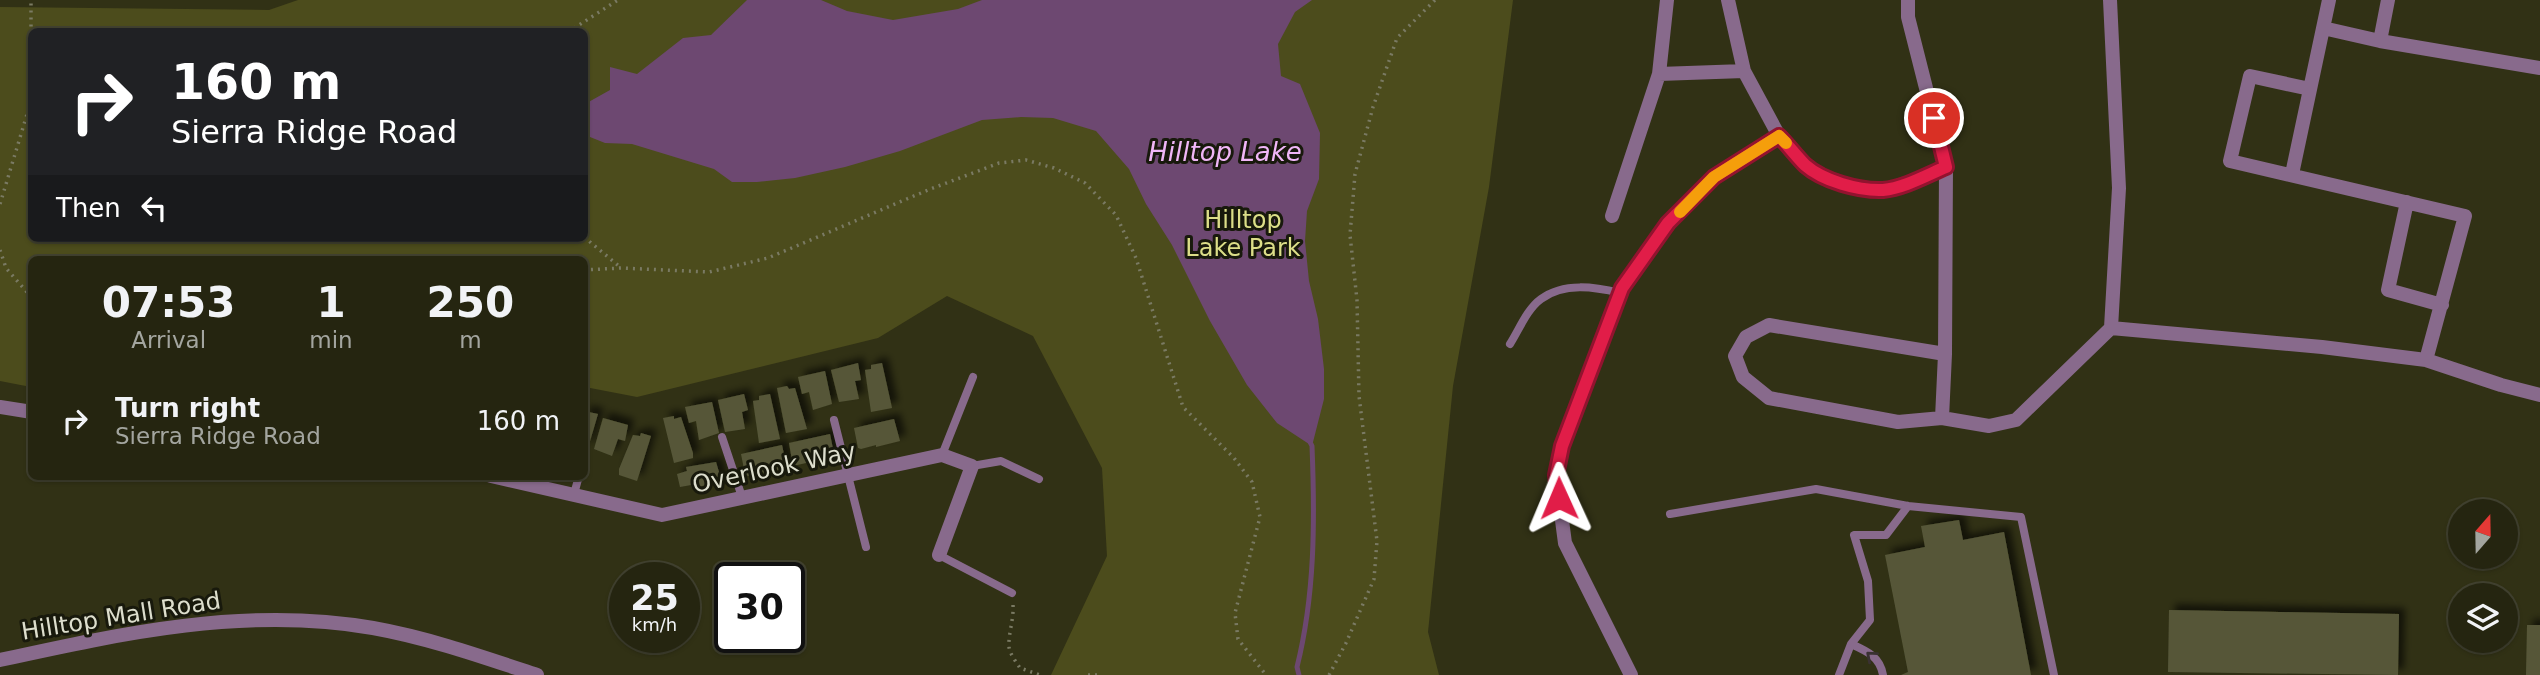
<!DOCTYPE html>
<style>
:root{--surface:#252510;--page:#31311e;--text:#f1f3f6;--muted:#a3a59f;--line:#424230}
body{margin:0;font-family:"DejaVu Sans",sans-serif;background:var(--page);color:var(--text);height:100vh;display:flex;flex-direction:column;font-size:26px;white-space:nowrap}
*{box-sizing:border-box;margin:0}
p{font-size:23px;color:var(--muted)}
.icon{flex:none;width:38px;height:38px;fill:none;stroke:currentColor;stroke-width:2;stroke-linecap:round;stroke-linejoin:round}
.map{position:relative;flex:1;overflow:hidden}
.panel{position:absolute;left:28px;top:256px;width:560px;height:224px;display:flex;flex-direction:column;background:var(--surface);border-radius:10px;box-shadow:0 2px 5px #0004,0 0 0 2px var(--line)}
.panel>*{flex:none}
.top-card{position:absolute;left:28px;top:28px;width:560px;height:214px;border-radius:10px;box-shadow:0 2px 5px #0004,0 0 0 2px var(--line);background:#202124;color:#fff;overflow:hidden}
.needle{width:46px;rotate:20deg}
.controls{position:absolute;left:2448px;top:499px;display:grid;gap:14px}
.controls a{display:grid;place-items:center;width:70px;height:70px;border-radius:50%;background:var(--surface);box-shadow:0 2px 5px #0004,0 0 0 2px var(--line);font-size:35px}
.speed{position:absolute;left:609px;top:562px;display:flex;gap:14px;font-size:35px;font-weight:700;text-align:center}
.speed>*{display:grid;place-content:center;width:91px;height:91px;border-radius:50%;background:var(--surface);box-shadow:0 2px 5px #0004,0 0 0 2px var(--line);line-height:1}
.speed small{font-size:18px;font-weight:400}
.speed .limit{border:4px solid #111;border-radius:10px;background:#fff;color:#111}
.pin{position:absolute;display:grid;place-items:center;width:60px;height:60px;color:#fff;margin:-30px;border:4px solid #fff;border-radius:50%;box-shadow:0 2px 7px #0007}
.me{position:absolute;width:77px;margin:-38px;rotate:359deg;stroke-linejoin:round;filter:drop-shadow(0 0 5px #0008)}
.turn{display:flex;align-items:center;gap:24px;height:147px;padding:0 28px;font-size:32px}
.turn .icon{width:91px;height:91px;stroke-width:2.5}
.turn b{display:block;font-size:49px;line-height:60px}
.then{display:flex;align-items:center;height:66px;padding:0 28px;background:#0003;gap:14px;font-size:26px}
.eta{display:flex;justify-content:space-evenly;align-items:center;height:119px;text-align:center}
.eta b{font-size:42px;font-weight:600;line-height:49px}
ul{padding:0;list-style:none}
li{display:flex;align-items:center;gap:21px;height:91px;padding:0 28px}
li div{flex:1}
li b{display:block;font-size:26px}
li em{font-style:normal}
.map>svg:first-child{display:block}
</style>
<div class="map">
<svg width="2540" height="675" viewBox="0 0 2540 675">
<defs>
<filter id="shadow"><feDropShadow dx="6" dy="-6" stdDeviation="3.5" flood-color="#0009"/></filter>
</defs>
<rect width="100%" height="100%" fill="#313115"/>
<!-- green -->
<path fill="#4c4c1c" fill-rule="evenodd" d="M298,0h1215l-24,187 -36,199 -25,246 11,43h-388l56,-119 -5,-88 -69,-132 -86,-40 -69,42 -241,59 -52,-10 -1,-128h-552l-1,128 -31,-6v-374l269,3zM32,32h552v206h-552z"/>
<!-- water -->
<path fill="#6d4871" d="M747,0h74l26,11 46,9 65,-11 24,-9h330l-17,12 -17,32 3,32 19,8 20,49 -1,46 -12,32 -2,30 4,40 9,38 6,50v30l-12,47 -35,-23 -30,-38 -37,-64 -38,-76 -26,-41 -17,-35 -33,-38 -43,-13 -32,-1 -39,3 -82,31 -55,16 -50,11 -38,4h-25l-18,-13 -82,-25 -27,-1 -20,-8v-31l25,-14v-23l27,7 46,-36 28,-3z"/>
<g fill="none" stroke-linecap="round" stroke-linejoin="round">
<!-- stream -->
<path stroke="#6d4871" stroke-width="5" d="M1299,675l-2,-8c18,-72 18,-147 15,-221l-2,-4"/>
</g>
<!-- building -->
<path fill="#565739" filter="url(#shadow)" d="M858,363l3,17 -6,1 4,18 -20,3 -8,-32z
M882,363l10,45 -21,4 -6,-42 6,-1v-4z
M825,371l7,33 -19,6 -4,-18 -7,2 -4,-17z
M787,386l2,3 6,-1 12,41 -21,4 -9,-45z
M744,394l4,16 -6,2 3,17 -20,3 -7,-32z
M770,394l10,45 -21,4 -6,-42 6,-1v-4z
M712,402l7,31 -20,7 -3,-19 -7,2 -4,-16z
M584,411l14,3 -10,34 -4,-1z
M674,416v3l7,-2 12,36v5l-19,5 -11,-45z
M603,418l25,7 -3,16 -7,-2 -6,17 -18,-7z
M894,419l6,22 -24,6v-2l-15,4 -3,-1 -4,-20z
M641,433l10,3 -14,45 -18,-6v-6l14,-34 7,1z
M830,434l4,20 -2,3 -39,9 -4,-23z
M782,445l5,23 -23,6 -1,-2 -15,4 -3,-2 -4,-20z
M716,462l6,20 -30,6 -1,-3 -11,2 -3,-13 10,-3 -1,-4z
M1959,520l4,20 41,-8 27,143h-130l7,-3 -23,-117 40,-8 -4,-21z
M2169,610l230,4 -1,61 -230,-3z
M2527,625h13v50h-14z"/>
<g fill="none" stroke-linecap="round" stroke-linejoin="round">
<!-- path -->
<path stroke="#7a7a63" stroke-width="3.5" stroke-dasharray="2 5" stroke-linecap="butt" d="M568,32l50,-32
M0,204l31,-103v-101
M584,237l36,30
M0,250l6,18 26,30
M584,270l37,-2 88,4 59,-14 160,-68 71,-27 27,-3 28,8 31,15 31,32 20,43 47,149 51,51 18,24 8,35 -25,96 3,26 28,36
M1013,605c1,14 -5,30 -4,42 1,7 7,15 11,21l20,7
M1088,675h13
M1329,675l17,-32 28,-64 3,-38 -18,-145 -2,-96 -7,-65 5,-61 18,-67 24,-69 38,-38"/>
<!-- service -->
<path stroke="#886a8c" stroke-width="8" d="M1510,344c9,-14 17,-35 31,-45 23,-17 54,-12 79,-6
M834,420l32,127
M722,437l21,63
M942,455l31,-78
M584,458l1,-1
M972,466l29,-5 38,18
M574,494l5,-18
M1670,514l146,-25 92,17 113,11 33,158
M939,555l73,38
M1851,644c16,7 29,13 32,31
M1839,675l12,-31 19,-24 -2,-39 -14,-46h32l22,-29"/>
<!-- minor -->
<path stroke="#886a8c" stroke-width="14" d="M1728,0l16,71 35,65 27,30 23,13 28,8 26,3 28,-8 35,-15
M1908,0v17l38,150 -1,187 -3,64
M2110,0l9,188 -8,140
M2323,28l57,13 160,27
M2380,41l8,-41
M1659,74l85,-3
M2310,89l-60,-13 -20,85 235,55 -39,144
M2292,174l37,-174
M2407,202l-19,88 54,15
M1612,216l47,-142 8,-74
M2111,328l211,19 104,13 75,25 39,10
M1945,354l-176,-29 -23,12 -11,19 8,21 26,21 129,24 44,-4 47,8 27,-6 95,-92
M0,407l32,5
M491,476l171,39 280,-60 30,11 -33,89
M1631,675l-66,-132 -9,-68 6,-29 60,-158 46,-65 46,-46 65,-41"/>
<!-- tertiary -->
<path stroke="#886a8c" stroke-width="14" d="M0,660c123,-27 247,-54 373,-32 56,10 110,29 164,47"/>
</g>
<!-- one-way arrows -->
<defs><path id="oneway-chevron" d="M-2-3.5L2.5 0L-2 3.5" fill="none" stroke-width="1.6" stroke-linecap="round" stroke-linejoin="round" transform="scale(1.75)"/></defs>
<use stroke="#3a3132" href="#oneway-chevron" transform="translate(1871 656) rotate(-139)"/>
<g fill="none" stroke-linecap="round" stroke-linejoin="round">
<!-- route casing -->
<g stroke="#92132f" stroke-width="18">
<path id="route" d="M1559,498l-3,-23 6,-29 60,-158 46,-65 46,-46 65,-41c9,9 17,20 26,29 18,16 54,26 78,25 21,-2 44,-15 63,-23l-12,-49"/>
</g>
<!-- route -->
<use href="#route" stroke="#e11d48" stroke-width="12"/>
<!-- slow -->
<path stroke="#f59e0b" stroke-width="12" d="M1680,212l34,-35 65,-41 7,7"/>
</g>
<g text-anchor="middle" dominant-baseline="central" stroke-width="6" stroke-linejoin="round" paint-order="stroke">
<!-- park labels -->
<g font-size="24" fill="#dcde88" stroke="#18190c">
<text x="1243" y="220">Hilltop<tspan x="1243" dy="28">Lake Park</tspan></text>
</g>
<!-- street labels -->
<g font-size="24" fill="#dddecd" stroke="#18190c">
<text transform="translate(774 468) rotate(-12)">Overlook Way</text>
<text transform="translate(121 616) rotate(-9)">Hilltop Mall Road</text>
</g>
<!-- water labels -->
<g font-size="26" font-style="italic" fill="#f0b6f7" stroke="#18190c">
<text x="1225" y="152">Hilltop Lake</text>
</g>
</g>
</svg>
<div class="controls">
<a><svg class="needle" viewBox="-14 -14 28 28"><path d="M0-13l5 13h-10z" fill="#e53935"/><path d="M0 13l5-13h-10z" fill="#a3a59f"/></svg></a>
<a><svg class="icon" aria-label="layers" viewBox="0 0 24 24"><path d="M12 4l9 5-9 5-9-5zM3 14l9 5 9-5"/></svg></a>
</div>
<div class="speed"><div>25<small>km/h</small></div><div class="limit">30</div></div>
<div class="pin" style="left:1934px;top:118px;background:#d93025"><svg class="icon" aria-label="arrive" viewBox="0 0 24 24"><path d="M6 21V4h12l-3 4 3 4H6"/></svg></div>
<svg class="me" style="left:1559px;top:498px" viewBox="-20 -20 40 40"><path d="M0-17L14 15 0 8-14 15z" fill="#e11d48" stroke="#fff" stroke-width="4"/></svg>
<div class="top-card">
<div class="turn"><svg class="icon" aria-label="right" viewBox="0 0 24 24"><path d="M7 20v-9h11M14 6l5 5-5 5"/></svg><div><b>160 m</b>Sierra Ridge Road</div></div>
<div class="then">Then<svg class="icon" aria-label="left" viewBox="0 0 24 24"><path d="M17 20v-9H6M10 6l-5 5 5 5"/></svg></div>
</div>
<section class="panel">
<div class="eta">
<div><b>07:53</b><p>Arrival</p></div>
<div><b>1</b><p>min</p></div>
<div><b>250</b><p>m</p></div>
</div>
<ul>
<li><svg class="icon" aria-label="right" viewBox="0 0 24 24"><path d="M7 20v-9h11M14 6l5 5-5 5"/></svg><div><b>Turn right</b><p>Sierra Ridge Road</p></div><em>160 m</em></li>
</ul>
</section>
</div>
